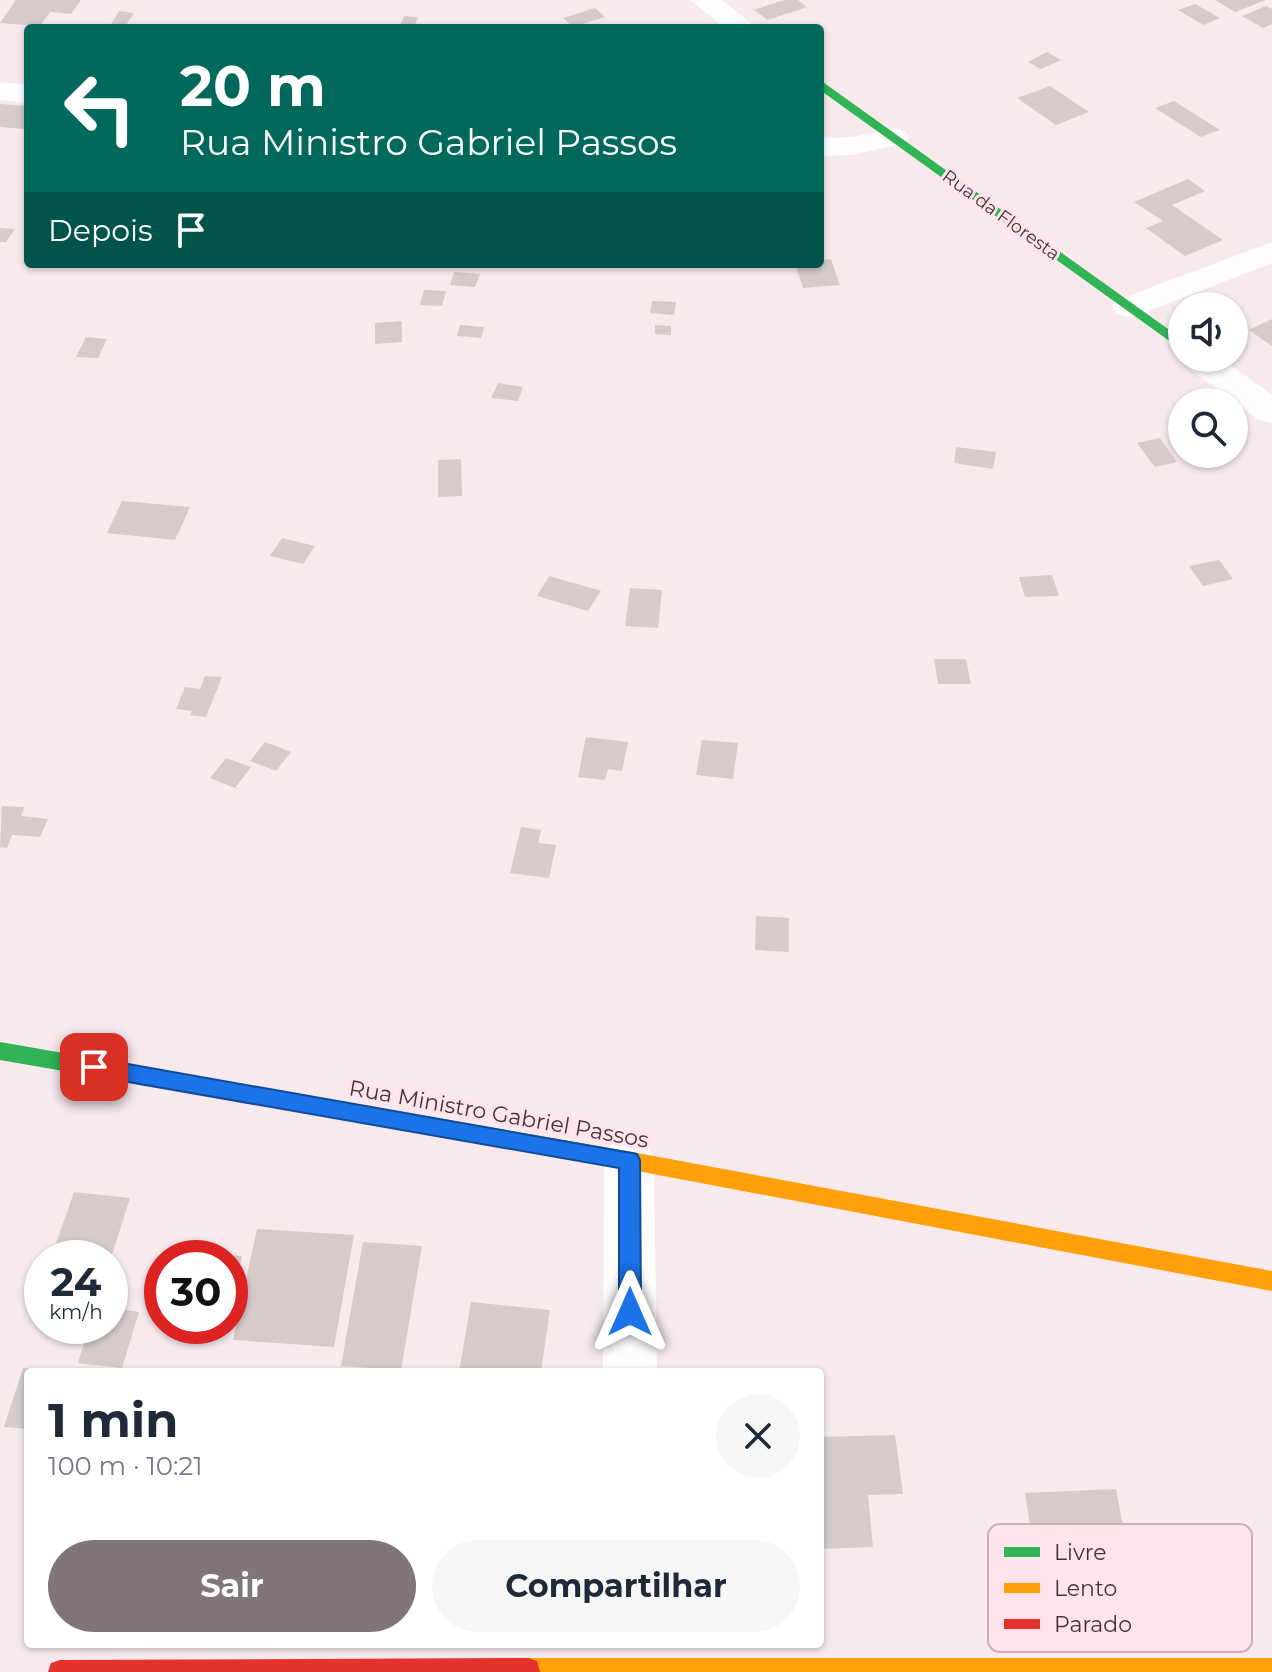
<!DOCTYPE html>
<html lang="pt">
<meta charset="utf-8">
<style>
:root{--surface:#fff;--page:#f6f6f7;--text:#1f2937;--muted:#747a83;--accent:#827578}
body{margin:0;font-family:Montserrat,sans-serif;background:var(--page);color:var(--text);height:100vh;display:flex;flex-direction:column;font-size:30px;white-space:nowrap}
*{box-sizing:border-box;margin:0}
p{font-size:26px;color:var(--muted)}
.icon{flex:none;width:44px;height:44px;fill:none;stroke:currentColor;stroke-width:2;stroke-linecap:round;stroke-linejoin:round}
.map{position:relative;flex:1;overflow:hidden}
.details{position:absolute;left:24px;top:1368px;width:800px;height:280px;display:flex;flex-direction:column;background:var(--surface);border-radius:8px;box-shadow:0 2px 6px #0004}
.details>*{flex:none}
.guide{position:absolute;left:24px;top:24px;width:800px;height:244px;border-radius:8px;box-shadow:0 2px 6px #0004;background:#00695c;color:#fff;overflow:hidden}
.controls{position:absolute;left:1168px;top:292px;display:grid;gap:16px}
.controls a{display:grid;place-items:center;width:80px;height:80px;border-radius:50%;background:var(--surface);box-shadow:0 2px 6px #0004;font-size:40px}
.speed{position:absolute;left:24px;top:1240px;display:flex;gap:16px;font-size:40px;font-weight:700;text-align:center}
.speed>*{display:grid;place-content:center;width:104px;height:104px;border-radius:50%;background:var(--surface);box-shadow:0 2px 6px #0004;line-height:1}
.speed small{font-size:20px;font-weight:400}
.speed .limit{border:12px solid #d22;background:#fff;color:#111}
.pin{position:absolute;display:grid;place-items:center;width:68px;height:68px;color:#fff;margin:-34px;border-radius:16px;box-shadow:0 4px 12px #0006}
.me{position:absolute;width:88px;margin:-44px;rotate:0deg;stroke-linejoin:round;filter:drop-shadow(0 0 6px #0008)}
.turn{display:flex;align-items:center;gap:28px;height:168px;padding:0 24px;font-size:36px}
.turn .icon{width:104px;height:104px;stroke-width:2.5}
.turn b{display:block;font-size:56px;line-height:68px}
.then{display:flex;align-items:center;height:76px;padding:0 24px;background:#0003;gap:16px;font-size:30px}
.round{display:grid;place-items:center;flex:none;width:84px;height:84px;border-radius:42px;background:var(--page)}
.summary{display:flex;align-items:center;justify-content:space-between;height:136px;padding:0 24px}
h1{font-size:48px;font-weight:700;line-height:60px}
.cta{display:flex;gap:16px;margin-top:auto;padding:16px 24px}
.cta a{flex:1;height:92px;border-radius:48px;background:var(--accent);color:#fff;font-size:32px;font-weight:700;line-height:92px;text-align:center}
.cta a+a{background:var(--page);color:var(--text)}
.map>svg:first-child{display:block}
</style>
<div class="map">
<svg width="1272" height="1672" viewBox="0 0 1272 1672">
<rect width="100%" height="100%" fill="#f8e9ed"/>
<!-- building -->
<path fill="#d6cacb" d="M16,0h65l-10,14 -21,-2 -10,14 -40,-3z
M784,0h14l9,7 -39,13 -14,-10z
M1215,0h51l-31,12z
M1195,4l25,14 -17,7 -25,-15z
M1266,6l6,3v15l-9,4 -21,-12z
M595,8l10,9 -32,10 -10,-9z
M119,11l15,2 -10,15h-15z
M404,16l14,1 -4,11h-15z
M1047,52l14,8 -20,9 -13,-7z
M1050,86l39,26 -33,13 -39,-27z
M1174,101l46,29 -19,7 -46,-29z
M0,104l28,2 -3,23 -25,-2z
M1188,179l17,12 -33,14 51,35 -38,16 -39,-28 17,-7 -29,-19z
M0,228l15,1 -9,13h-6z
M831,259l9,26 -37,3 -8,-24h25v-4z
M454,272l26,2 -5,13 -25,-2z
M424,290l22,1 -4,15 -22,-1z
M652,301l24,1 -2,13 -24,-2z
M1272,319v27l-23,-16z
M402,321v21l-27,2v-21z
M460,325l24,2 -3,11 -24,-2z
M655,325l16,1v9l-16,-1z
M86,337l21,2 -9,19 -22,-1z
M498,383l25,4 -5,14 -27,-3z
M1160,438l17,24 -22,5 -18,-24z
M956,447l40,5 -3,17 -39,-6z
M461,459l1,37 -24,1v-37z
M122,501l68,6 -15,33 -68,-7z
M282,538l33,8 -12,18 -33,-8z
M1219,560l14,19 -30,7 -14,-20z
M1052,575l7,21 -34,1 -6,-20z
M549,576l52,15 -13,20 -51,-15z
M630,588l32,2 -4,38 -33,-2z
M934,659h32l5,25h-33z
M205,676l17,1 -16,40 -16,-2 2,-4 -16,-2 9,-22 15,2z
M586,737l42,5 -6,29 -14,-2 -3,11 -27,-3z
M702,740l36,3 -5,36 -37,-4z
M265,742l26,10 -15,19 -26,-10z
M226,758l25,9 -16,21 -25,-10z
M2,806l22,1 -3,9 27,3 -8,18 -28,-2 -5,13 -7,-1z
M521,827l20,3 -3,13 18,2 -7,33 -39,-5z
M756,916l33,2v34l-34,-2z
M74,1192l56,6 -19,60h-60z
M257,1229l97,6 -20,112 -101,-7z
M363,1242l59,4 -21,124 -60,-4z
M193,1253l49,3 -11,54 -1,-52h-38z
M42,1285v31l-11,-1z
M471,1302l79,8 -9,62h-82z
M110,1308l29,4 -17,56 -44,-5 11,-37h21z
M177,1326h51l-1,6 -51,-2z
M23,1368l18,2 -13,2v57l-24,-2z
M895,1435l8,59 -35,1 5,52 -53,2v-112z
M1116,1489l15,78 -94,4 -12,-78z"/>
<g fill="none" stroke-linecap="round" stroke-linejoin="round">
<!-- street -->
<path fill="#fefcfc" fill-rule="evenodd" d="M690,0h32l35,28h-32z
M0,82l28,3v18l-28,-3z
M894,128l11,3 4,6 -4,6 -52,12 -33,1v-18l33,-1z
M1272,242v21l-131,51 -12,3 -12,-3 -5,-7 5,-7z
M1182,356l39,2 51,37v28l-13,-3 -73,-54z
M629,1137l18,7 7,16 3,212h-54l1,-212 7,-16z"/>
<!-- fast -->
<path fill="#30b455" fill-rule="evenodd" d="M820,80l362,259v11l-362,-260z
M0,1042l632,110 7,2 3,7 -3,7 -7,2 -632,-110z"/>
<!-- slow -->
<path fill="#ff9f0a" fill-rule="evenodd" d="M632,1152l640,119v20l-640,-121 -7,-2 -3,-7 3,-7z
M528,1658h744v14h-756l3,-11z"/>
<!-- jam -->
<path fill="#e5322d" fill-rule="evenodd" d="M528,1658l9,3 3,11h-492l3,-9 9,-3z"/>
</g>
<!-- route -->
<path fill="#1a73e8" stroke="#114b97" stroke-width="2" d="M94,1058l543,96 3,6 1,152 -4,7 -7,3 -8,-3 -3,-7v-144l-525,-92 -7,-3 -3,-6 3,-6z"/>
<g text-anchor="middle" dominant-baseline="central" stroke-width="6" stroke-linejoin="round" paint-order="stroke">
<!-- far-street labels -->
<g font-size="18" fill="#433639" stroke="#fee3ea">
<text transform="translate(1001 215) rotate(36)">Rua da Floresta</text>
</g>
<!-- street labels -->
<g font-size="22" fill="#433639" stroke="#fee3ea">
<text transform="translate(499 1114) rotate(10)">Rua Ministro Gabriel Passos</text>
</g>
</g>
<!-- legend -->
<rect x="988" y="1524" width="264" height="128" rx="12" fill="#fee3ea" stroke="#c6afb5" stroke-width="2"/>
<rect x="1004" y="1547" width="36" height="10" fill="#30b455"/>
<rect x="1004" y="1583" width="36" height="10" fill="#ff9f0a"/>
<rect x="1004" y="1619" width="36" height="10" fill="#e5322d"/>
<g font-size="22" fill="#433639">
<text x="1054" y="1560">Livre</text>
<text x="1054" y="1596">Lento</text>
<text x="1054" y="1632">Parado</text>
</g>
</svg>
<div class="controls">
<a><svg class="icon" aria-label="sound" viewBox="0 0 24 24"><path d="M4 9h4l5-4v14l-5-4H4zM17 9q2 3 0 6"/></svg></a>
<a><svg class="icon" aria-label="search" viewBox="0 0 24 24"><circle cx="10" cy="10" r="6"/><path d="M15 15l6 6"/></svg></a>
</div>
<div class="speed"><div>24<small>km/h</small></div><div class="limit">30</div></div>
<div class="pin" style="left:94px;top:1067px;background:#d93025"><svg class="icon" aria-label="arrive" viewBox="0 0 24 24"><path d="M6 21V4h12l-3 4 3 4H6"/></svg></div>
<svg class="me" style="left:630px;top:1312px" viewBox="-20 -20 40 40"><path d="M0-17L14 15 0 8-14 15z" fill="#1a73e8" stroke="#fff" stroke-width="4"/></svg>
<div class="guide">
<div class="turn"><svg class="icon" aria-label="left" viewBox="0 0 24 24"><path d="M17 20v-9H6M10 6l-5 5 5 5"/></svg><div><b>20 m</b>Rua Ministro Gabriel Passos</div></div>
<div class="then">Depois<svg class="icon" aria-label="arrive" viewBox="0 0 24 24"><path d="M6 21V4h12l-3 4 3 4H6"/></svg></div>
</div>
<section class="details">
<div class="summary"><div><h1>1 min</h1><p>100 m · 10:21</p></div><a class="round"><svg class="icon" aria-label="close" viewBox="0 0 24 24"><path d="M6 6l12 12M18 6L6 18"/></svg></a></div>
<div class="cta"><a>Sair</a><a>Compartilhar</a></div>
</section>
</div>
